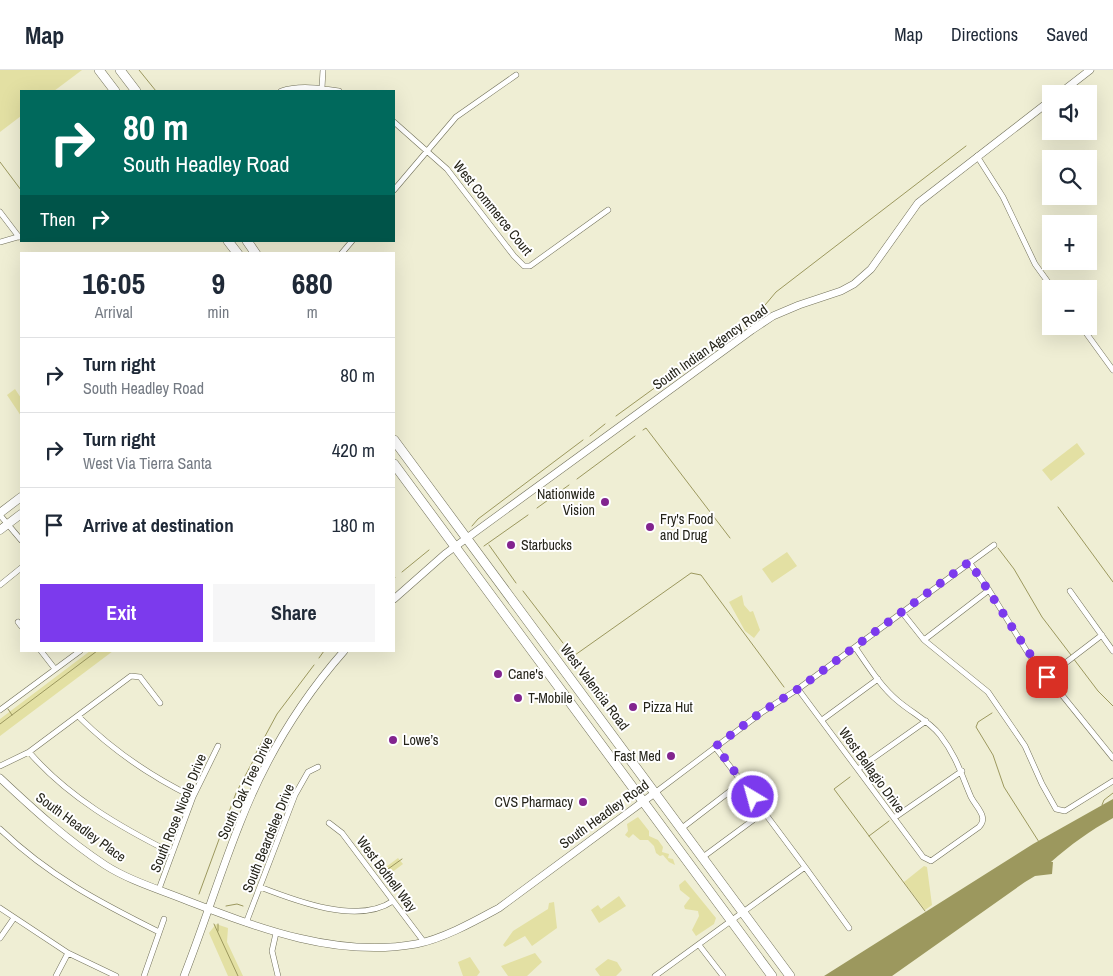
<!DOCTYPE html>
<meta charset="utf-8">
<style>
:root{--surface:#fff;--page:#f6f6f7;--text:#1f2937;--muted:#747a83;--line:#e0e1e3;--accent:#7c3aed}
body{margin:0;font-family:"Archivo Narrow",sans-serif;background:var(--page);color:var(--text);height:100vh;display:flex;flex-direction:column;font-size:19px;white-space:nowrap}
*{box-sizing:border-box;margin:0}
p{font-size:16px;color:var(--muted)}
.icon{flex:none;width:28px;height:28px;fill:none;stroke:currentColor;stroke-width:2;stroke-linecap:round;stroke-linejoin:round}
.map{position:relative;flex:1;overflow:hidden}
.panel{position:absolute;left:20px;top:182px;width:375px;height:400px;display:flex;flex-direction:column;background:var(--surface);border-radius:0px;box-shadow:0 5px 20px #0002}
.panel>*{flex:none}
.top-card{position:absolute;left:20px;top:20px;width:375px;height:152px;border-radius:0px;box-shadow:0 5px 20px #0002;background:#00695c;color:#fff;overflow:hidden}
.tools{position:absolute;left:1042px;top:15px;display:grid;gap:10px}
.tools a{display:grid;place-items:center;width:55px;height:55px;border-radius:0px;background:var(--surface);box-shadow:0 5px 20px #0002;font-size:25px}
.pin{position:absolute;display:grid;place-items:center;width:42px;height:42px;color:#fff;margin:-21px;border-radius:10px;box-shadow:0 2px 8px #0006}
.me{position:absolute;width:55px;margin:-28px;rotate:323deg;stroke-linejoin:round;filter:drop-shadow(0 0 4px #0008)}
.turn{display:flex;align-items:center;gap:18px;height:105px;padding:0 20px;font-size:22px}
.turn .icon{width:65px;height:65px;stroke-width:2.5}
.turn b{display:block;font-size:35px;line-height:42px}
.then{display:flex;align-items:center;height:48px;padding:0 20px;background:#0003;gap:10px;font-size:19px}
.eta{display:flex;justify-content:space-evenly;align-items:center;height:85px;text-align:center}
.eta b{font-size:30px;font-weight:800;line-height:35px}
.button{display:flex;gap:10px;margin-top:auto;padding:10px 20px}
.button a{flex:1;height:58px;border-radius:0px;background:var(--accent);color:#fff;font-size:20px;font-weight:800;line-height:58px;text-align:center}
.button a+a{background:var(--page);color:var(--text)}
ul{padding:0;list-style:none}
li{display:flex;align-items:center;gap:15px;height:75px;padding:0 20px;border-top:1px solid var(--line)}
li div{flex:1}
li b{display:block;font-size:19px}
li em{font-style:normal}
header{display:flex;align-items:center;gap:30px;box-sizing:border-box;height:70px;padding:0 25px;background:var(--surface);border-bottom:1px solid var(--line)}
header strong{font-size:24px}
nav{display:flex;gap:28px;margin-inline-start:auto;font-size:18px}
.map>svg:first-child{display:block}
</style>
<header>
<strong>Map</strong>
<nav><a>Map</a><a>Directions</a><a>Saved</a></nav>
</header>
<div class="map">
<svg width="1113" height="906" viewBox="0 0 1113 906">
<rect width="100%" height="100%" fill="#efeed4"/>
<!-- green -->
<path fill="#e3e0a3" d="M0,0h82l-28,21h-33v25l-21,16z
M15,319l6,9v18l-14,-21z
M1077,373l8,11 -34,27 -9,-11z
M787,482l10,14 -25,17 -10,-14z
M742,525l2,10 6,7 3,-1 7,19 -6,8 -9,-7 -16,-29z
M90,581h23l-113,85v-17z
M638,747l11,14v5l9,4 5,7 -1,5 7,2 -1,4 5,1 2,6 -6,-3 -6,-7 -3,1 -4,-3 -2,-7 -6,-6h-8l-7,-6 -4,4 -4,-3 3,-4 -1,-7z
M398,788l5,6 -20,15 -5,-6z
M924,796l3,1 5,38 -7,5 -21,-28z
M685,810l31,38 -2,6 -18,12 -4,-6 7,-14 -1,-5 -13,-2 -1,-3 6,-8 -10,-8 -1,-5z
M619,826l7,10 -27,17 -8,-13 7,-5 3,4z
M554,832l3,26 -25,18 -7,-10 -20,11 -2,-2 10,-14 35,-22 1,-6z
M216,854l12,4 -1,14 16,34h-15l-19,-43z
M535,883l7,9 -15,14h-19l-7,-10z
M470,887l10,15 -3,4h-14l-5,-14z
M608,889l9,3 5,8 -6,6h-16l-5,-7z"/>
<!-- water -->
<path fill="#9c985e" d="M1113,729v19c-22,12 -43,27 -62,44h2l-1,12 -17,2 -10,6 -133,94h-68l209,-132z"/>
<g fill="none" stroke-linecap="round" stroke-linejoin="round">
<!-- stream -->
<path stroke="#9c985e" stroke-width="1" d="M139,0l17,21
M0,92l21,28
M749,249l6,-2 21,-25 190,-146
M712,276l29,-21
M616,346l88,-64
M643,360l3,-2 84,110
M590,366l15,-12
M577,409l58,-43
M1058,437l55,75
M537,438l32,-23
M472,456l6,-7 105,-79
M489,475l27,38
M484,476l44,-31
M998,478l16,21 28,48 29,38
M402,502l27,-22
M394,509l1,-1
M523,521l40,52
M571,584l4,1 116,-82 10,2 83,112
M319,588l5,-7
M1073,588l25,33 15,15
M8,639l4,6
M992,643l-14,9 -2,5 17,28 11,32 35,55
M0,654l97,-73
M256,683l21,-39 37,-49
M850,707l-16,12 91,122
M1102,735l2,-5 9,-7
M869,766l20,-15
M381,804l21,-15
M199,824l37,-101 17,-32
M226,836l11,-2 6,2
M214,854l24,52
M218,861v-7"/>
<!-- minor casing -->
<g stroke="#72715a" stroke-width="6">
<path id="minor" d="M322,18l1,-18
M281,21c18,-6 39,-3 58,0
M394,52l53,47 67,87 10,10h6l78,-56
M977,86l26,41 32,67 18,25
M394,120l62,-73 60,-42
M0,142l19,25
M0,172l21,-6
M341,184l11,-13
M1081,256l32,44
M0,445l21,25
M969,492l20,28 39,63 85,105
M0,515l21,-17
M1070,521l43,60
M901,541l23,29 64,52 37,54 17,38 14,25 9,2 48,-30
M18,552l3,4
M924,570l65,-50
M41,581l14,18
M1047,607l55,-42
M798,619l125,168 8,4 48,-34c10,-10 -3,-20 -8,-30 -10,-23 -14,-40 -31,-62 -11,-14 -28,-22 -42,-34 -17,-14 -30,-35 -43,-54
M0,640l80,-59
M78,646c34,34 72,60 115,81
M822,650l56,-41
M29,682c39,45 91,75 143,101
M0,696l29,-14 102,-76 9,1 20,26
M858,699l68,-48
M656,722l105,-79 37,-24 196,-144
M894,748l68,-47
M329,753l13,10 82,109
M682,758l60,-46 -27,-35
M0,759c49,47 99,73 159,103
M703,787l61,-45 -22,-30
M805,797l44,61
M260,817c36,14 98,38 133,14
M159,819l34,-92 25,-51
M0,838l68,45 48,23
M246,853l49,-128 13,-23 10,-5
M276,863l-4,18 6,25
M0,868l14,-20
M699,875l24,31
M56,906l12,-23
M144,906l20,-57
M655,906l150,-109 -41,-55"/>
</g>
<!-- tertiary casing -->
<g stroke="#72715a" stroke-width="8">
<path id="tertiary" d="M1059,24l31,-24
M394,529l51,-45 307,-224 21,-14 26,-11 42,-14 13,-7 17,-15 47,-66 133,-103
M0,708c33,31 67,62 105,87 25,16 56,25 83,36 73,28 149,57 228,43 27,-5 59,-23 83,-36l157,-116
M184,906c20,-51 36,-103 56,-153 24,-62 60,-122 104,-172"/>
</g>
<!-- secondary casing -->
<g stroke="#72715a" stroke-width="9">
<path id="secondary" d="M0,443l21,-16
M0,460l21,-16"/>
</g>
<!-- primary casing -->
<g stroke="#72715a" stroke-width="10">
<path id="primary" d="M99,0l16,21
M120,0l16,21
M228,171l10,13
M247,171l9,13
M394,370l396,536
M394,394l378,512"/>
</g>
<!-- minor -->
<use href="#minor" stroke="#fff" stroke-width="5"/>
<!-- tertiary -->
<use href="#tertiary" stroke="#fff" stroke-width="7"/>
<!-- secondary -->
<use href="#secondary" stroke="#fff" stroke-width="8"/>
<!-- primary -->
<use href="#primary" stroke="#fff" stroke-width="9"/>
</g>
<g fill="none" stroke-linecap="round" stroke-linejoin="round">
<!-- route -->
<path stroke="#7c3aed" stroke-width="9" stroke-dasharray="0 16.2" d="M753,727l-37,-51 44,-33 38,-24 171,-127c27,38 49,78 78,115"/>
</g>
<!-- markers -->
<g fill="#82248f" stroke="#fff" stroke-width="2">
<circle cx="605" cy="432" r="5"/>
<circle cx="650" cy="457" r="5"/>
<circle cx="511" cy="475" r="5"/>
<circle cx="498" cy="604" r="5"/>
<circle cx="518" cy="628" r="5"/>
<circle cx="633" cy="637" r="5"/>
<circle cx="393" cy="670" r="5"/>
<circle cx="671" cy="686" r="5"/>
<circle cx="583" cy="732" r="5"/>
</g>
<g text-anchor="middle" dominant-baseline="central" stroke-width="4" stroke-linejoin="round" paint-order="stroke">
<!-- street labels -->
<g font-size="14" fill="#25241a" stroke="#fff">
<text transform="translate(493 138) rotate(51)">West Commerce Court</text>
<text transform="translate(710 277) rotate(-35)">South Indian Agency Road</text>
<text transform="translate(595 617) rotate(53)">West Valencia Road</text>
<text transform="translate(872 700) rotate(54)">West Bellagio Drive</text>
<text transform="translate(245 718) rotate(-65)">South Oak Tree Drive</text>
<text transform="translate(178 743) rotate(-68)">South Rose Nicole Drive</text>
<text transform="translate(604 744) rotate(-36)">South Headley Road</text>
<text transform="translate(81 757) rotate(36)">South Headley Place</text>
<text transform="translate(268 768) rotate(-68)">South Beardslee Drive</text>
<text transform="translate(387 804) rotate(53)">West Bothell Way</text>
</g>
<!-- poi labels -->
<g font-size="14" fill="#25241a" stroke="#fff" text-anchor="start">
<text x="595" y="424" text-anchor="end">Nationwide<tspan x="595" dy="16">Vision</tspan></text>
<text x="660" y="449">Fry's Food<tspan x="660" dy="16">and Drug</tspan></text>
<text x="521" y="475">Starbucks</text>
<text x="508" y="604">Cane's</text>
<text x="528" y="628">T-Mobile</text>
<text x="643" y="637">Pizza Hut</text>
<text x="403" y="670">Lowe’s</text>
<text x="661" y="686" text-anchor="end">Fast Med</text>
<text x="573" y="732" text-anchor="end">CVS Pharmacy</text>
</g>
</g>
</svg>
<div class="tools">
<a><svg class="icon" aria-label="sound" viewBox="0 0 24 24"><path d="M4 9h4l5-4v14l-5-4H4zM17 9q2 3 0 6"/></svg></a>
<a><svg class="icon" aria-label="search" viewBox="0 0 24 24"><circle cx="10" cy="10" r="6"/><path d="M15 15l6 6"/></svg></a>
<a>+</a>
<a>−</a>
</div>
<div class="pin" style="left:1047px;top:607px;background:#d93025"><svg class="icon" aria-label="arrive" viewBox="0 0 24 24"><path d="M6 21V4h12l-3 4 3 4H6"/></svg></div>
<svg class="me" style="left:753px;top:727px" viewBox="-20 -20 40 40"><circle r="17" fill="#7c3aed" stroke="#fff" stroke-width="3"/><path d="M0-11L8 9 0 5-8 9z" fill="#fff"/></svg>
<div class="top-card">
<div class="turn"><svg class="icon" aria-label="right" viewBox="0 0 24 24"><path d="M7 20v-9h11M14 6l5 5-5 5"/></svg><div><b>80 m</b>South Headley Road</div></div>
<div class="then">Then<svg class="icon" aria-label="right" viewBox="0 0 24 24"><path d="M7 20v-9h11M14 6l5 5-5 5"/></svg></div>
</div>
<section class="panel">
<div class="eta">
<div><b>16:05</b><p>Arrival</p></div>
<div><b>9</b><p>min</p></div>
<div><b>680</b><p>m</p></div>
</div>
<ul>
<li><svg class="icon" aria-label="right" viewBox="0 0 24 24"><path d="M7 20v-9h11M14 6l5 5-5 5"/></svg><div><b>Turn right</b><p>South Headley Road</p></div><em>80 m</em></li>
<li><svg class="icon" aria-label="right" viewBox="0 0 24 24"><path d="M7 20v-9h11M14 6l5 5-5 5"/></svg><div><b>Turn right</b><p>West Via Tierra Santa</p></div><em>420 m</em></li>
<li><svg class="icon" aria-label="arrive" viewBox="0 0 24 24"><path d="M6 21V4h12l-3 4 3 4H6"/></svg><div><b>Arrive at destination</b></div><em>180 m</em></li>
</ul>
<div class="button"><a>Exit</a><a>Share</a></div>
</section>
</div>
